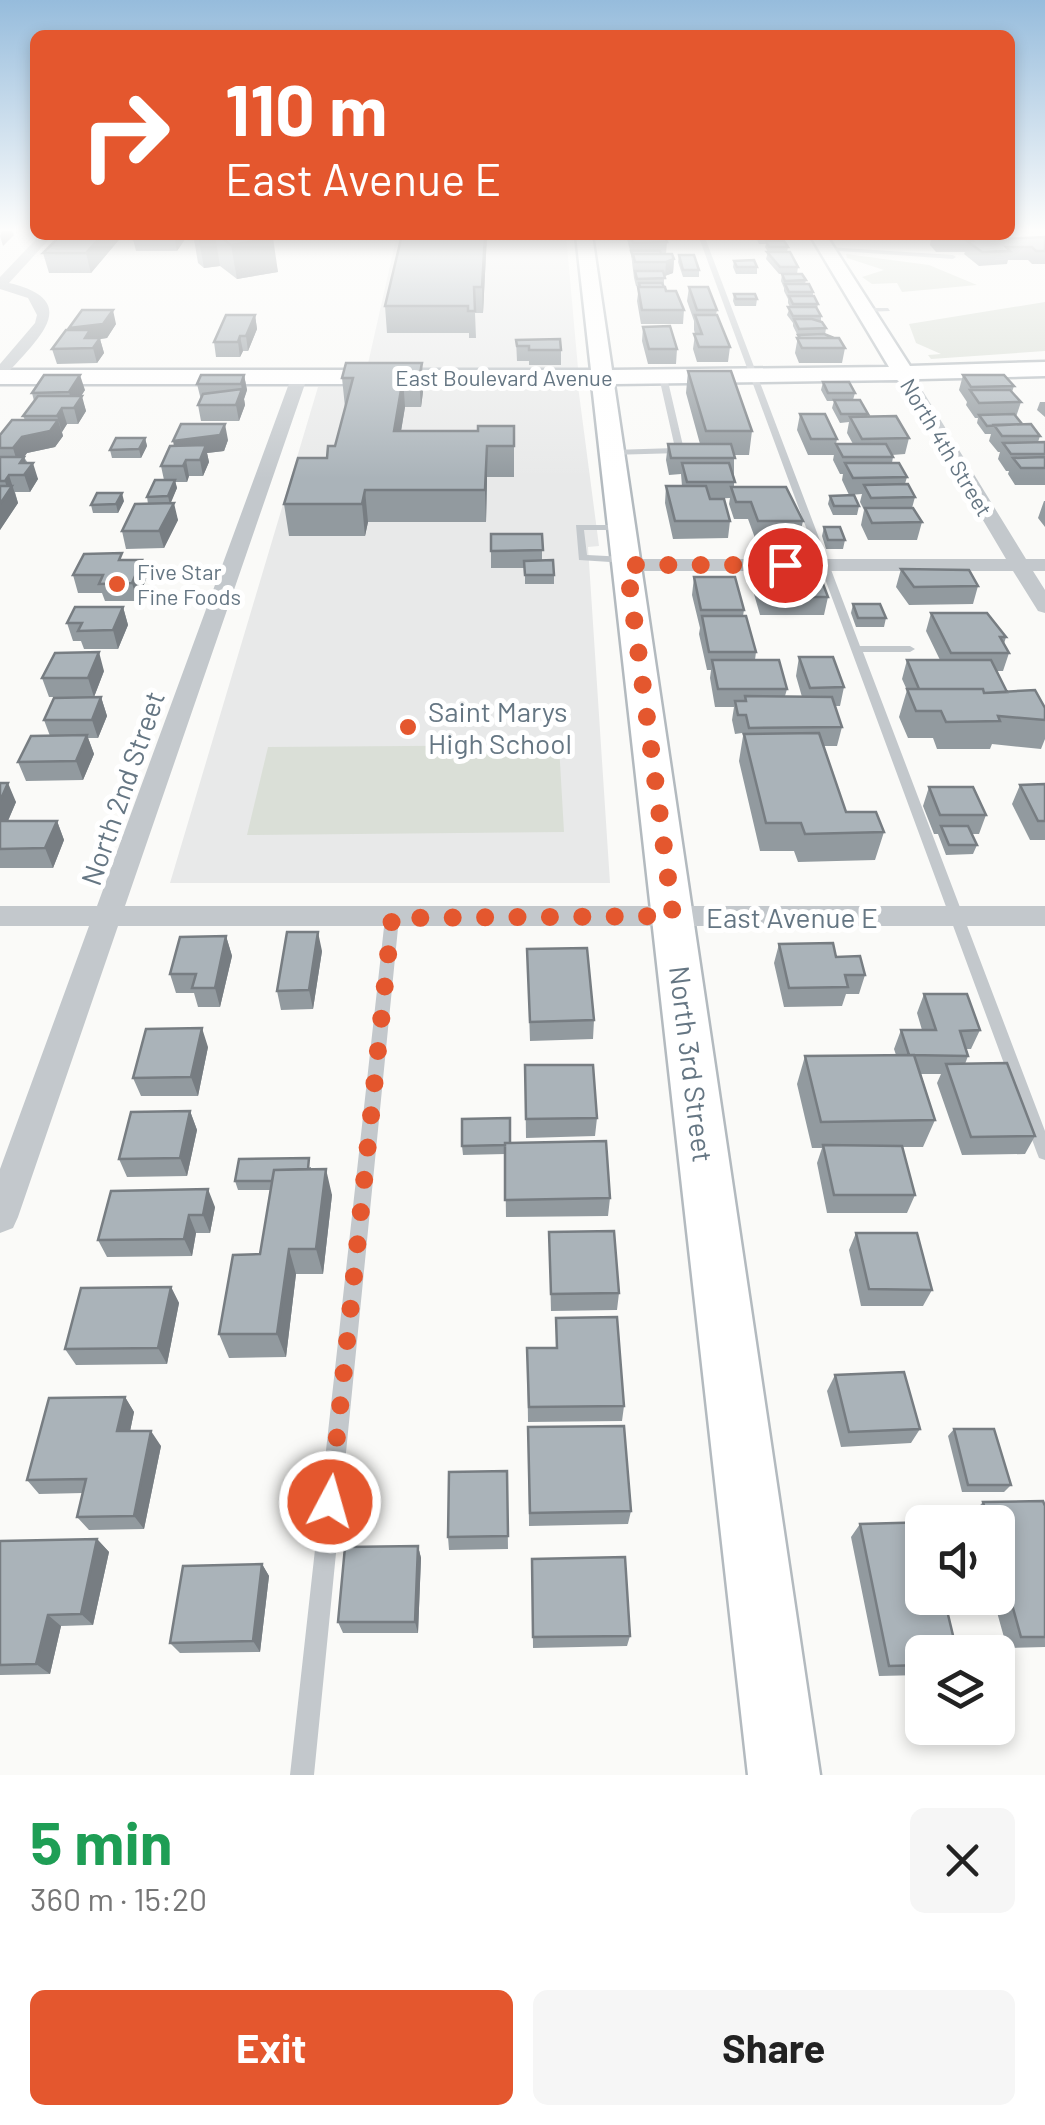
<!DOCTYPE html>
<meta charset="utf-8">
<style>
:root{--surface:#fff;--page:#f6f6f6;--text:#222;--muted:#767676;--accent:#e4572e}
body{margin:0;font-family:Barlow,sans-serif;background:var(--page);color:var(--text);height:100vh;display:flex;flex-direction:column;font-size:38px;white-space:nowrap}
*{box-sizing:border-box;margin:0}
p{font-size:32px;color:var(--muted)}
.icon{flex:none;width:55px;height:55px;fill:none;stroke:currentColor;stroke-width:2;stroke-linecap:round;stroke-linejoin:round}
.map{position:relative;height:1775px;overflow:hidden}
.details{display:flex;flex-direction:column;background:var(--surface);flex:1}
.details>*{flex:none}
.guide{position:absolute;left:30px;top:30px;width:985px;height:210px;border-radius:15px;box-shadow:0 5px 15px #0003;background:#e4572e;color:#fff;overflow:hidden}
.tools{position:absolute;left:905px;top:1505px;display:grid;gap:20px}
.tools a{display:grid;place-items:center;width:110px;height:110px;border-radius:15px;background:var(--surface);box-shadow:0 5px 15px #0003;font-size:50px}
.pin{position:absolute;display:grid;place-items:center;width:85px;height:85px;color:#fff;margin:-42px;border:5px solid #fff;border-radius:50%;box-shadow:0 2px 10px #0007}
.me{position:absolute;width:110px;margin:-55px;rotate:6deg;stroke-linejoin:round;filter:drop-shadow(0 0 8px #0008)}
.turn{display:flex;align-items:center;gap:35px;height:210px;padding:0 30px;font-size:45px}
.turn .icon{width:130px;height:130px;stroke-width:2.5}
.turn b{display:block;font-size:70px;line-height:85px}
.round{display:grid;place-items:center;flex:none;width:105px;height:105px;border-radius:15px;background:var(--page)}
.head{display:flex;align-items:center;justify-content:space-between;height:170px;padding:0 30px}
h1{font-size:60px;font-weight:700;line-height:75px;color:#1e9e55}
.action{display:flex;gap:20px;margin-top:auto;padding:20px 30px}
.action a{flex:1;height:115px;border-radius:15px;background:var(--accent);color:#fff;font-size:40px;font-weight:700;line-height:115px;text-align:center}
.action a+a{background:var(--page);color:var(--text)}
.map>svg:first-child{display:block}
</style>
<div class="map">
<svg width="1045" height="1775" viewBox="0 0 1045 1775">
<rect width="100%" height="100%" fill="#fafaf8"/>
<!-- built -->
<path fill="#e8e9e9" d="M397,235h169l12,133h-211z
M578,386l21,160 -11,1 22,336h-440l148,-496z"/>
<!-- green -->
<path fill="#dadfd7" d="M846,254l83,11 48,20 -75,7 -5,-9 -25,1 -10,-7 22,-7 -37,-12z
M1045,302v49l-114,8 -3,-4 13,-1 -25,-11 -7,-19z
M559,745l5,87 -317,3 21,-88z"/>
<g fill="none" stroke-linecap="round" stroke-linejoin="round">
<!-- secondary casing -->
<g stroke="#b3babf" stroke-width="5">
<path id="secondary" d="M576,235h16l20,135 277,-3 -79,-132h16l84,131 135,-4v14l-126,3 -11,8 -11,-7 -283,4 206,1391h-72l-156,-1391h-592v-14h591z"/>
</g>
<!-- lane -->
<path fill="#c3c8cc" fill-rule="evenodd" d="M698,235h6l156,411h50l5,3 -5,3h-47l182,479v29l-6,-2 -2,-5z
M827,247l126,8 3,2 -3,2 -128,-9z
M888,308l2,3 -26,1 -3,-2 3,-2z
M663,375l4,2 17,73 -4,3 -70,2 -1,-2 4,-3 62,-2 -16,-71z
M576,525h49l2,2 -5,3h-38l3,25 39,2 5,3 -5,3 -47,-3z
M392,913l7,5 -85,857h-24l95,-857z"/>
<!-- street -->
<path fill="#c3c8cc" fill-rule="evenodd" d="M40,235h13l-44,48c76,18 27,57 -4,93l-5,2v-14l35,-41 2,-8 -9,-17 -28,-9v-12z
M299,373l8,5 -182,528h920v20h-927l-100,291 -5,11 -13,5v-64l89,-243h-89v-20h97l194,-528z
M908,375l8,5 110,179h19v12h-12l12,19v23l-7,-2 -25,-40h-386l-10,-6 10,-6h379l-106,-179z"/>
<!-- secondary -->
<use href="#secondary" fill="#fff" fill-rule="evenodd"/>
</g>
<!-- wall -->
<path fill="#929a9f" d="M123,235l-32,38h-42l-6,-20z
M132,235h137l9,37 -41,7 -17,-13 -16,2 -6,-5 -4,-24h-9l-8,12h-41z
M487,235l-4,78h-8l1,25h-7v-5h-82l-2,-27z
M626,235h38l3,7 -1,12 8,5 -1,14 -9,3v9h-1l21,25 -1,14h-42l-4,-23 2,-15h-3l-2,-8 -3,-24z
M757,235h24l1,6 6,6 -1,5 11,15 -1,7 9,6 -1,4 8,8v4l5,8 -1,5 4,7v5l5,7 -1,7 20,13 -3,15h-43l-4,-10 3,-17 -5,-10v-3l-6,-8 3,-8 -2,-4v-4l-4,-8v-3l-3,-7 1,-7h-3l-13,-15 2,-7 -3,-5 1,-3h-7l-2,-5z
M932,235h63l5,4 45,-2v27h-13l-4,-4h-20l-1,4 -28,2 -15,-12 1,-2h-29l-6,-7z
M679,255l20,15v7h-16l-5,-15z
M734,261l23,6v7h-21l-3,-7z
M689,287l28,23 -1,5 14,32 -2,15h-31l-4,-13 2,-15 -1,-4v-9l-7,-20z
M734,294l23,5 -1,7h-21l-2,-5z
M255,315l2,14 -9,22h-5l-3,6h-24l-2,-15z
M116,324l-9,14 -7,1 4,14 -7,10 -40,1 -5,-15 18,-19 -1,-2z
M643,327l34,22 -1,15h-28l-6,-23z
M516,340l45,10v15h-32v-4h-12z
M422,363l1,29 -2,15h-16l-4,24h77l36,-5v51h-27l-1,45h-118l-3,14h-76l-5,-32 43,-46 8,-12 10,-39 -3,-29z
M688,371l64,60 -3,24h-15v32l69,34 -4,17h-44l-7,-19h-14l-5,-15 1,-6 -21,1 21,22 -2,17 -55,1 -8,-36 1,-17h16l-1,-12 -12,1 -3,-15 2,-16h32l-14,-51z
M244,375l3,15 -3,9 1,6 -6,16h-38l-3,-16 3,-5 -4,-16z
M963,375l51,11 -2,6 9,10 -5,15 6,7 18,12 -2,6h7v43h-30l-7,-11 1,-3h-3l-8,-12 2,-7h-2l-9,-11 2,-7h-6l-8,-11 1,-5h-3l-9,-13 1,-3 -8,-12z
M823,382l32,11 -2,7 15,14 -1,3 42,21 -4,16 -13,1 1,2 -1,6 15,14 -2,7 10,13 -3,11 10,14 -5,18h-49l-7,-15 3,-15 -4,-8 2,-8 -13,1 -7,-15 1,-6h-3l-7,-14 3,-16h17l-6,-11 2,-11 -9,1 -8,-15 2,-7h-7l-6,-11z
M85,390l-4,6 5,15 -8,13h-11l-5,8 1,4 -8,11 -28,6 -3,4 14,22 -8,13h-15l3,11 -18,27v-95l25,-15 -2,-4 11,-15 -2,-8z
M1040,402h5v15l-8,-7z
M800,414l37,25 -3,16h-26l-11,-25z
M145,438l2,8 -6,12h-29l-2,-8z
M228,440l-4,11 -17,2 2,9 -6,14h-14l-2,6h-12l2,6 -7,15 8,17 -14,28 -38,1 -4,-18 26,-27 -1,-7 17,-17 -3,-14z
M830,496l29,10 -2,9h-24l-5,-11z
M124,501l-6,12h-25l-2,-8z
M1044,501h1v26l-7,-9z
M824,527l21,13 -2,9h-17l-4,-13z
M491,534h51v27l12,14v9h-29v-16h-34z
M124,560h18l5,17 -10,24h-32l-3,-8h-24l-5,-18z
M901,569l77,17 -5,18 -64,1 -13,-18z
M757,576l71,21 -4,18h-64l-6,-21z
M694,577l50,33 -1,6 13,36 -1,8 32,29 -2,7 17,1 -6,-21 3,-19 45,30 -4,19h-5l7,21 -5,19h-13l22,66 38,20 -9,28 -77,2 -4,-11h-34l-21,-90 4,-25 -1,-3 -7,1 -3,-14 2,-13h-19l-5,-29 1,-8h-4l-8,-36 1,-6 -8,-33z
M853,604l33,14 -2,9h-28l-5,-14z
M123,607l5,18 -10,24h-34l-3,-8h-8l-6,-18z
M931,613l75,24 -2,7 5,9 -6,18h-7l11,21 38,16v31l-4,10 -49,-5 -2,5h-53l-4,-11h-25l-9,-21 8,-27 -5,-11 5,-19h33l-14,-29z
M104,671l-10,26h-45l-7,-19z
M101,697l6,19 -9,22h-10l6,16 -11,26 -57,1 -8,-19 32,-26 -6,-16z
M0,783l16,19 -8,19h49l7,19 -11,28h-53z
M1045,784v56h-15l-18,-36 8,-19z
M929,787l57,28 -7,19h-7l5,11 -4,9 -27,1 -8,-21h-4l-11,-28z
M226,936l6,20 -12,51h-22l-4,-14h-18l-6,-19z
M779,944l57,13 29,18 -6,19h-13l-4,12 -58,1 -10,-44z
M527,949l67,71 -1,19 -63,2z
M322,951l-9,58 -32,1 -4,-19z
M924,994l56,36 -9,19h-5l2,7 -3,8 70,72 -10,18 -63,1 -25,-72 4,-9h-20l14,46 -12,27h-20l12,48 -8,18h-80l-10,-50 5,-15h-10l-15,-64 8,-28 91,-1 -2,-6 7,-19h21l-5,-17z
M208,1047l-10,49h-57l-8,-18z
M525,1065l72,53 -2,18 -69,2z
M190,1111l7,19 -10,46 -60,1 -8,-18z
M510,1143l100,55 -2,18 -102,1 -1,-63 -42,1 -1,-9z
M311,1167v2l21,26 -9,79h-27l-10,83 -57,1 -10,-24 41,-80 10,-64h-32l-3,-9z
M215,1207l-5,26h-14l-4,23 -85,1 -9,-17z
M549,1232l70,61 -2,17 -66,1z
M856,1233l76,57 -9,16h-62l-12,-56z
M171,1287l8,16 -12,61 -91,1 -11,-16z
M556,1318l68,88 -2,15 -94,1 -1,-74h29z
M835,1375l85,54 -9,14 -70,4 -14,-56z
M125,1397l9,15 -4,19 31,15 -17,83 -55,1 -12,-13 6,-24 -44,1 -12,-14z
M528,1427l103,84 -3,13 -99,2z
M954,1429l57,56 -7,7h-42l-14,-56z
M507,1471l1,78 -59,1 -1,-13z
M983,1502l62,4v141l-38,1 -14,-50h5v-76h-25l-2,-7z
M922,1522v153l-43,1 -28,-139 9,-13z
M97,1539l12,13 -16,73 -32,1 -11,48 -50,1v-134z
M418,1546l3,12 -3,75h-75l-5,-11z
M532,1559l98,77 -3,10 -94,2z
M262,1564l7,12 -9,76 -80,1 -10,-10z"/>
<!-- shaded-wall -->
<path fill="#777d82" d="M2,231h10l2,4 -11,11 -3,-10z
M102,235h21l-32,38 -5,-20z
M174,235h10l1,4 -8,12z
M198,235h17l5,31 -16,2z
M485,235h2l-4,78 -1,-26z
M273,238l5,34 -41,7 -6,-34z
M674,259l-1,14 -8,3 1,-14z
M113,310l3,14 -9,14 -7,1 4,14 -7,10 -4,-15 -20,-5 -4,-15z
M255,315l2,14 -9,22 -2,-15z
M240,336l3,15 -3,6 -2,-15z
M422,363l1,29 -2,15 -2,-29z
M80,375l5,15 -12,18 -4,-16z
M244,375l3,15 -3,9 1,6 -6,16 -3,-16 6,-15 -1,-6z
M403,378l2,29 -9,54 -2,-30z
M82,396l4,15 -8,13 -4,-16z
M62,408l5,16 -5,8 -5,-16z
M58,420l5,16 -8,11 -28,6 -9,12 -5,-17 9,-11z
M225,424l3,16 -4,11 -17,2 2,9 -6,14 -3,-16 -24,-3 -3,-16z
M145,438l2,8 -6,12 -2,-9z
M487,446v31l-1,45 -1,-32z
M24,457l4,12 5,-6 5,16 -8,13 -10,-29z
M186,460l3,16 -2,6 -4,-16z
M9,475l9,28 -18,27v-26l8,-12 -3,-11z
M175,480l2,8 -7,17 -2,-9z
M365,490l3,32 -3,14 -3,-32z
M122,493l2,8 -6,12 -2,-9z
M174,503l4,17 -14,28 -5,-17z
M142,560l5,17 -10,24 -5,-18z
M123,607l5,18 -10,24 -5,-19z
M99,652l5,19 -10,26 -6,-19z
M101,697l6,19 -9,22 -6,-18z
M87,735l7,19 -11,26 -7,-19z
M8,783l8,19 -13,30 -3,-7v-24z
M57,821l7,19 -11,28 -8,-20z
M318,932l4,19 -9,58 -4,-19z
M226,936l6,20 -12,51 -5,-19z
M202,1028l6,19 -10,49 -7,-19z
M190,1111l7,19 -10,46 -7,-18z
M326,1169l6,26 -9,79 -7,-25z
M208,1189l7,18 -5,26 -7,-18z
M189,1215l7,18 -4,23 -8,-17z
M289,1249l7,25 -10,83 -9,-23z
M171,1287l8,16 -12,61 -9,-16z
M125,1397l9,15 -7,34 -10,-15z
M151,1431l10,15 -17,83 -10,-13z
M97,1539l12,13 -16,73 -12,-11z
M418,1546l3,12 -3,75 -3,-11z
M262,1564l7,12 -9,76 -7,-11z
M48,1615l13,11 -11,48 -14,-10z"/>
<!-- building -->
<path fill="#aab3b9" stroke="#777d82" stroke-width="2.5" d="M61,235h41l-16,18h-43z
M218,235h51l4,3 -42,7z
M402,235h83l-3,52h-8l1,24h-7v-5h-83z
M630,235h34l3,7 -34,1z
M759,235h22l1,2 -22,1z
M935,235h60l5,4 45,-2v14h-9l-4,-4h-26l4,4 -28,1 -15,-11h6l-2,-2h-32z
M766,241h18l4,6h-19z
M631,251h29l1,3h-28v3z
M767,252h23l8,15h-18z
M633,254h39l2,5 -8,3h-31z
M679,255h15l5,15h-16z
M754,260l3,7h-20l-3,-6z
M635,271h28l2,7 -28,1z
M782,274h20l4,6 -21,1z
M639,283h23l2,4h-24z
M785,284h24l4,8h-24z
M638,287h27l1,4h10l8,19h-42z
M689,287h19l9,23h-20z
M734,294h21l2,5h-21z
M789,296h25l4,8h-25z
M788,307h28l5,9h-28z
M82,310h31l-10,14 -34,4z
M226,315h29l-9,21h-6l-2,6h-24z
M695,315h22l13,32h-31l-5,-13h8z
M794,319h18l10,3 4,6 -27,1z
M670,326l7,23h-28l-6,-22z
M66,330h24l-5,8h15l-7,10 -41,1z
M824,334l10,4h-34l-2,-3z
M797,338h42l6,10h-43z
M560,339l1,11h-32v-4h-12l-1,-6z
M346,363h76l-3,15h-16l-9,53h84v-5h36v20h-27l-2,44h-120l-3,14h-78l14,-46h29l1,-12h7l18,-68h-11z
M688,371h43l21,60h-46z
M44,375h36l-11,17 -37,1z
M201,375h43l-3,9h-44z
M963,375h41l10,11 -43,1z
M823,382h26l6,11h-27z
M242,389l-6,16h-38l5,-11z
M970,390h40l11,12 -42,1z
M38,396h44l-8,12h-12l-5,8h-34z
M834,400h26l8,14h-27z
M800,414h25l12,25h-26z
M1014,414l8,10 -35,2 -8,-11z
M896,416l13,22 -47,1 -12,-22z
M12,420h46l-8,11 -28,6 -9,11h-13v-13z
M181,424h44l-5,11 -47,6z
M1031,424l9,12h-38l-8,-11z
M116,438h29l-6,11 -29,1z
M1045,442v12h-34l-8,-11z
M668,444h63l4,14h-64z
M836,444h50l7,13h-50z
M206,445l-6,15h-14l-3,6h-22l9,-20z
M0,457h24l-4,6h13l-9,12h-15l-4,6h-5z
M1045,457v11h-24l-8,-10z
M682,463h47l6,19h-48z
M845,463h54l8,14 -54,1z
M155,480h20l-7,16 -21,1z
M908,484l7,13 -44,1 -7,-13z
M0,486h12l-12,18z
M666,486h40l4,13h14l6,22h-55z
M731,487h55l17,34h-45l-7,-19h-15z
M97,493h25l-6,11 -25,1z
M854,495l5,11h-25l-4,-10z
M174,503l-15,28h-37l13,-27z
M865,508h48l9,14 -50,1z
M824,527h16l5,13h-17z
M491,534h51l1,16 -52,1z
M122,553l-3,7h23l-10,23 -33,1 4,-9h-30l11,-21z
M553,560l1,15h-29l-1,-14z
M901,569l68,1 9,16 -64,1z
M757,576h63l8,21h-65z
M694,577h41l9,33h-43z
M853,604h27l6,14h-28z
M75,607h48l-10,23 -35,1 4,-8h-15z
M931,613h56l19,24h-6l9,16h-58z
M702,616h44l10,36h-47z
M99,652l-11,26h-46l13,-25z
M799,657h34l11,30 -34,1z
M712,660h67l8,29h-69z
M907,660h84l16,32 -23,1 -1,-4h-64z
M907,689h76l1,4 51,-3 10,18v12l-47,-4 2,5 -54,1 -5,-11h-25z
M745,696l87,1 10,30 -93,1 -3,-13h-8l-3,-14h11z
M101,697l-9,23h-48l10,-22z
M819,733l27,79h30l8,20 -79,2 -4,-11h-35l-22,-89z
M87,735l-11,26 -58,1 13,-26z
M0,783h8l-8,18z
M1045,784v37h-7l-18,-36z
M929,787h44l13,28h-46z
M0,821h57l-12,27 -45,1z
M941,826h27l9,19h-28z
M287,932h31l-9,58 -32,1z
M226,936l-11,52h-23l4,-14h-26l10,-37z
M833,943l3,14 24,-1 5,19h-20l3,12 -59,1 -10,-44z
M587,948l7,72 -64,2 -3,-73z
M924,994h43l13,36 -20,1 8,25 -59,-1 -8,-25h35z
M202,1028l-11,49 -58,1 13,-49z
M914,1055l21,65 -114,2 -16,-66z
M1007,1063l28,73 -64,1 -25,-73z
M525,1065h68l4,53 -71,1z
M190,1111l-10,47 -61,1 12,-47z
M510,1118v25h-5v2l-43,1v-27z
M606,1141l4,57 -105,2v-57z
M823,1145l79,1 13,49h-81z
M309,1158l-1,11 -34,1 -2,11h-37l4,-22z
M326,1169l-10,80h-27l-12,85h-58l14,-79 27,-1 14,-84z
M208,1189l-5,26h-14l-5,24 -86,1 13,-49z
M614,1231l5,62 -68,1 -2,-62z
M856,1233h61l15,57 -63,-1z
M171,1287l-13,61 -93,1 16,-61z
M617,1317l7,89 -95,1 -2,-59h30l-1,-30z
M904,1372l16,57 -71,3 -14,-57z
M125,1397l-8,34h34l-17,85 -57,1 9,-38 -59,1 22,-82z
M624,1426l7,85 -101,2 -2,-86z
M954,1429h40l17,56h-43z
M507,1471l1,65 -60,1 1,-65z
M1043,1501l2,5v131h-24l-23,-83v-32h-9l-6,-20z
M922,1522v76h22l13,54h-35v13l-33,1 -29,-142 73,-2z
M97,1539l-16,75 -33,1 -12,49 -36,1v-124z
M418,1546l-3,76h-77l7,-75z
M625,1557l5,79 -97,1 -1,-78z
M262,1564l-9,77 -83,2 13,-77z"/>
<!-- sky -->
<linearGradient id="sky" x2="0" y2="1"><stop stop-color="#96bcdc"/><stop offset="0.48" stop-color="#fdfdfc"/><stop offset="1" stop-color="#fdfdfc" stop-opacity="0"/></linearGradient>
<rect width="1045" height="479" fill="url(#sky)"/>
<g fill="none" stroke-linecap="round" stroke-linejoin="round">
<!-- route -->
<path stroke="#e4572e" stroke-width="18" stroke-dasharray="0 32.4" d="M330,1502l62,-584 281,-2 -46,-351h158"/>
</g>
<!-- markers -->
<g fill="#e4572e" stroke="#fff" stroke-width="4">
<circle cx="117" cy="584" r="10"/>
<circle cx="408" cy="727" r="10"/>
</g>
<g text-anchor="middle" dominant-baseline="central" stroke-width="10" stroke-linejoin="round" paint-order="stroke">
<!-- far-street labels -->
<g font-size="22" fill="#657683" stroke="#fff">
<text x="504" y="377">East Boulevard Avenue</text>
<text transform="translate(947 447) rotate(59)">North 4th Street</text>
</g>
<!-- far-poi labels -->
<g font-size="22" fill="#657683" stroke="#fff" text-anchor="start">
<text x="137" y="571">Five Star<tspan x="137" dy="25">Fine Foods</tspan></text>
</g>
<!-- poi labels -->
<g font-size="28" fill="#657683" stroke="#fff" text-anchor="start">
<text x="428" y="711">Saint Marys<tspan x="428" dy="32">High School</tspan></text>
</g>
<!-- street labels -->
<g font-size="28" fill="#657683" stroke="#fff">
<text transform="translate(122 788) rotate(-71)">North 2nd Street</text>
<text x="792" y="917">East Avenue E</text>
<text transform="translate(692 1064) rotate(83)">North 3rd Street</text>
</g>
</g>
</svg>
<div class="tools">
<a><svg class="icon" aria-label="sound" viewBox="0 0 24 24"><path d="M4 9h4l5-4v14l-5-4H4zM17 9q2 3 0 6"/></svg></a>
<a><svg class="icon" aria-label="layers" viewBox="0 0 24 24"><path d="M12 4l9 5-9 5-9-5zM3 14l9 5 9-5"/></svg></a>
</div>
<div class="pin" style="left:785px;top:565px;background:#d93025"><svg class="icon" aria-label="arrive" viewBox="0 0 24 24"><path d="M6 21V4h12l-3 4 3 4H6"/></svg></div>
<svg class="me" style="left:330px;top:1502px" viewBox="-20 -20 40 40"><circle r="17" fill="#e4572e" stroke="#fff" stroke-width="3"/><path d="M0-11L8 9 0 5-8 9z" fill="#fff"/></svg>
<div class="guide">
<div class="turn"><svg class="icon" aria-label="right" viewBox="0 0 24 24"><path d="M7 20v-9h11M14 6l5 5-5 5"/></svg><div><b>110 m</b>East Avenue E</div></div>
</div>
</div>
<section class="details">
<div class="head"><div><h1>5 min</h1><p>360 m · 15:20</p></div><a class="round"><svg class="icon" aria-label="close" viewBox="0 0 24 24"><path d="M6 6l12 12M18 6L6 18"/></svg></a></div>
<div class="action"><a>Exit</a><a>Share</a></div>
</section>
